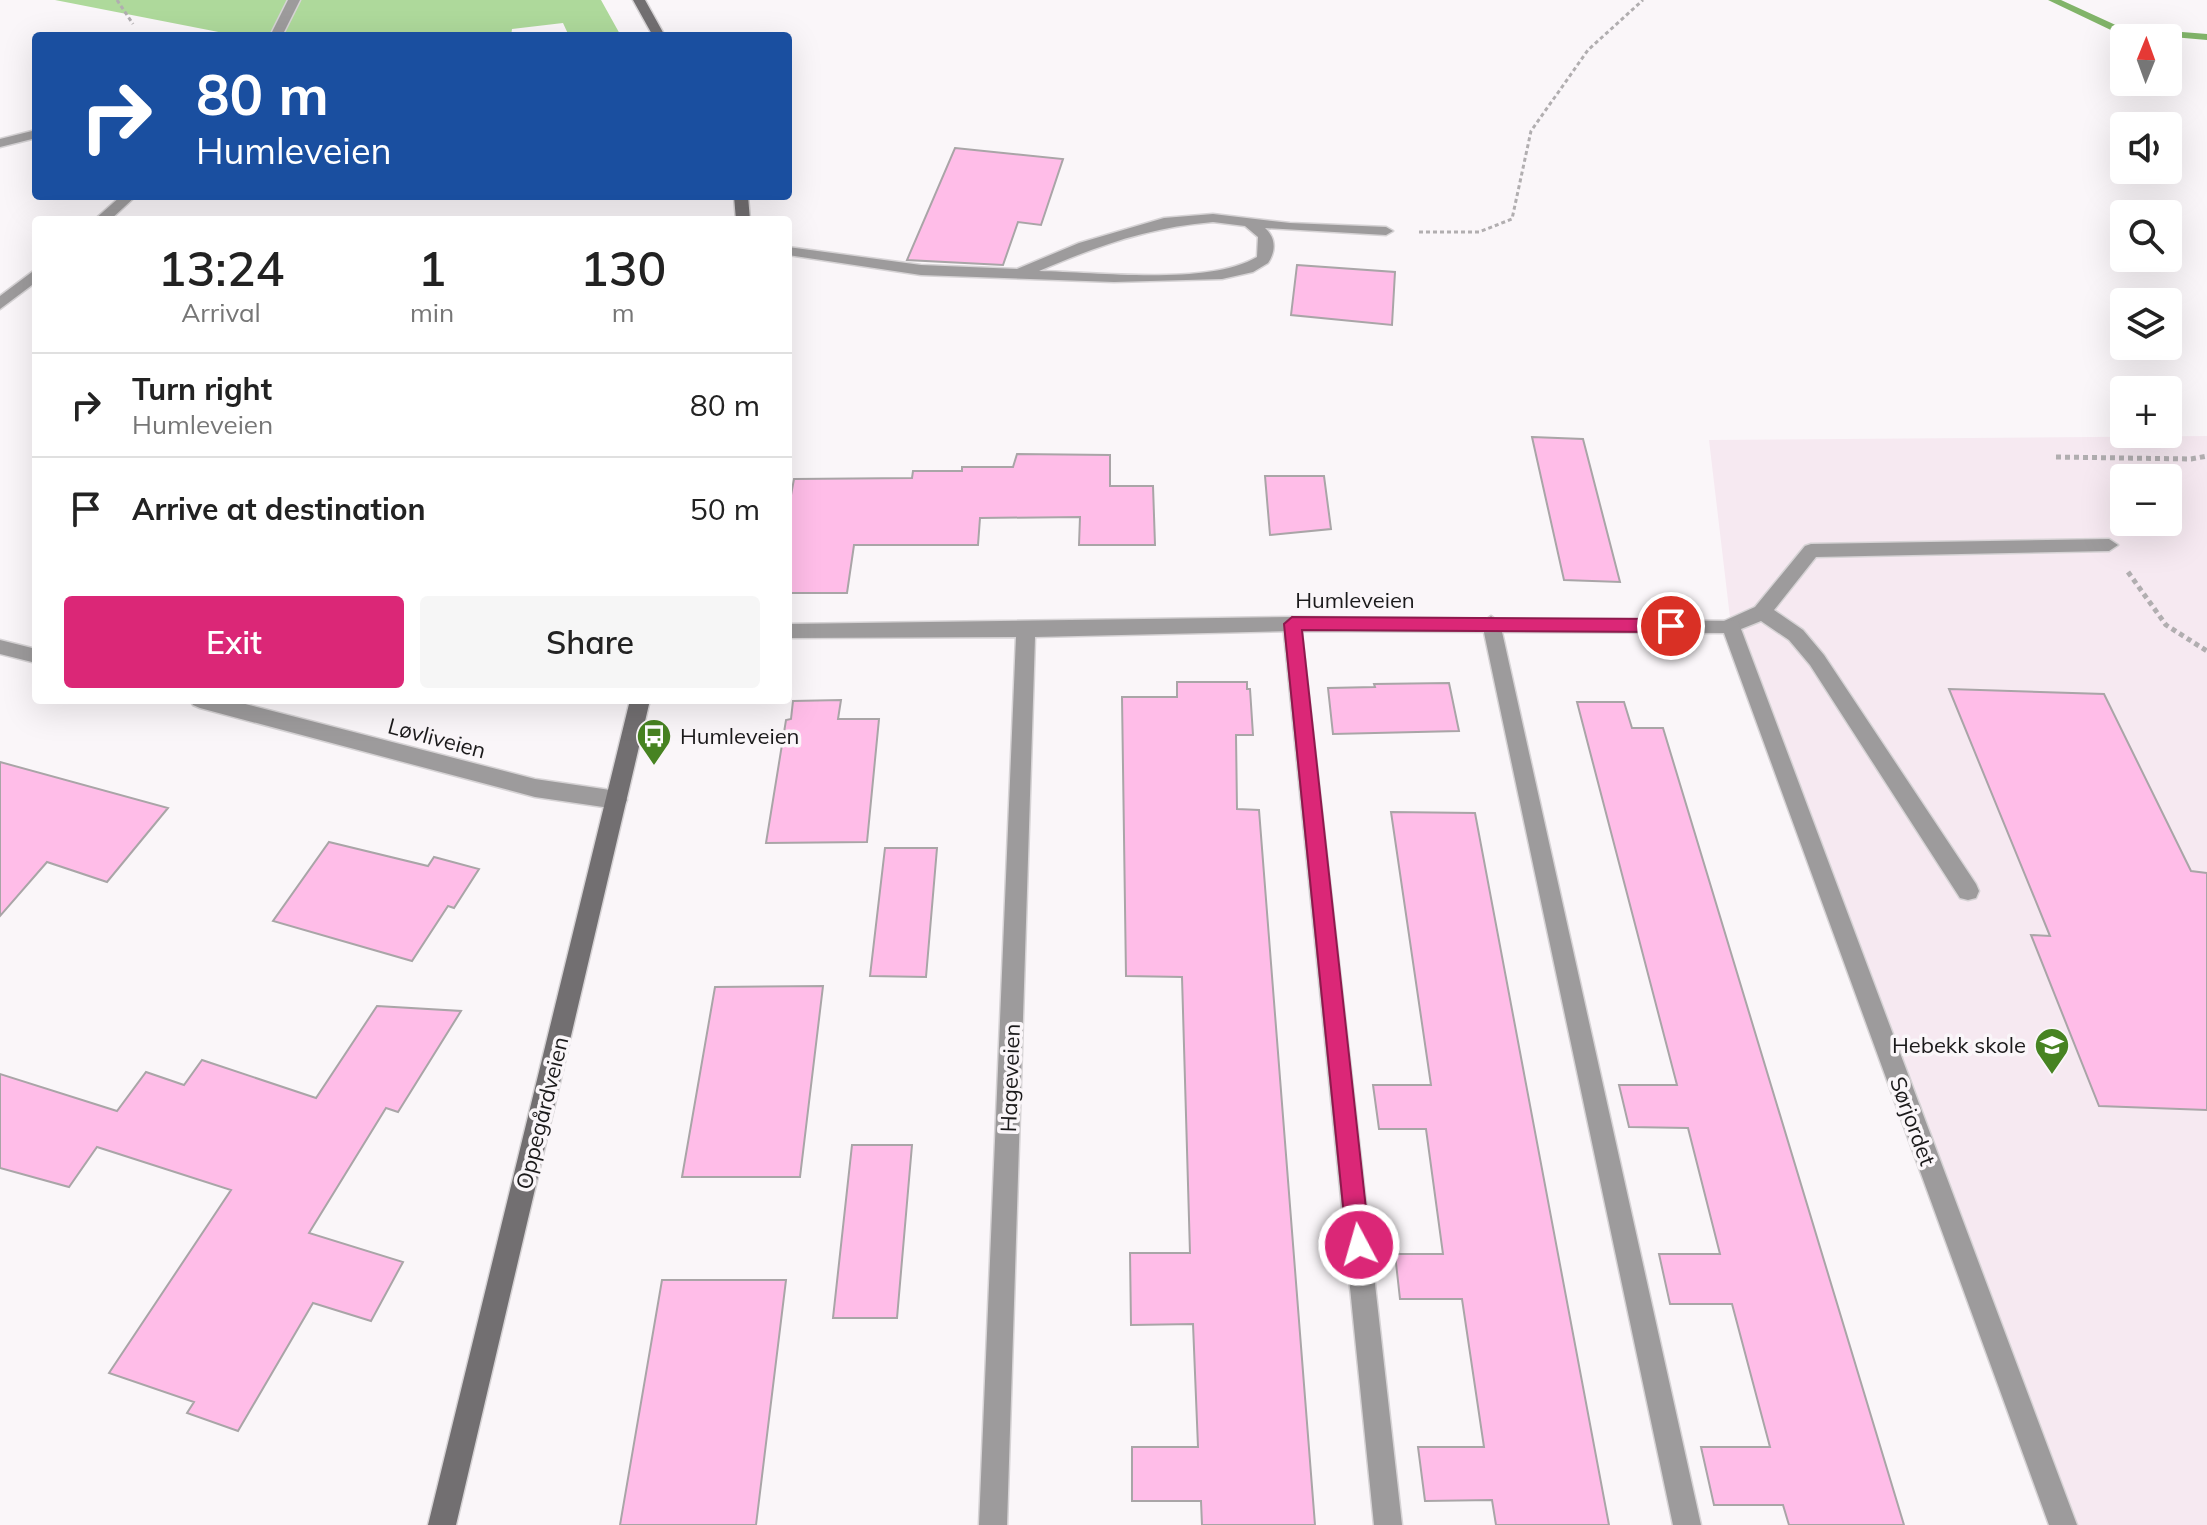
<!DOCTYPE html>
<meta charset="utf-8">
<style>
:root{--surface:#fff;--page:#f6f6f6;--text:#222;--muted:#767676;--line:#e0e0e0;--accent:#db2777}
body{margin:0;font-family:Mulish,sans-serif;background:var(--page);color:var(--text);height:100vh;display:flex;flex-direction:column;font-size:30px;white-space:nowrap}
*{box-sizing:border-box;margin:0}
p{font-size:26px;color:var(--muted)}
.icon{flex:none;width:44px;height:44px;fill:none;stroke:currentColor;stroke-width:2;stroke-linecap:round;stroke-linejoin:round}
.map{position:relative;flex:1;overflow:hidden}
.side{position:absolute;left:32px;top:216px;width:760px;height:488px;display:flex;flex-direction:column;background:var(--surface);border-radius:8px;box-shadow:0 8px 32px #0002}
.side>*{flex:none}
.hud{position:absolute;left:32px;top:32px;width:760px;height:168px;border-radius:8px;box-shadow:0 8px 32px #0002;background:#1a4fa0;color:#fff;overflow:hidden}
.needle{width:52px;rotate:1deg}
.buttons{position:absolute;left:2110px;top:24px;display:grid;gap:16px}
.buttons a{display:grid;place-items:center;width:72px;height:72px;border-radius:8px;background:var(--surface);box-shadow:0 8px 32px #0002;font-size:40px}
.pin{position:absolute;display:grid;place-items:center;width:68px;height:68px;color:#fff;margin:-34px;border:4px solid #fff;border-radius:50%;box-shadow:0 2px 8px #0007}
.me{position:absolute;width:88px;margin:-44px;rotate:354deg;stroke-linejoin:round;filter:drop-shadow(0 0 6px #0008)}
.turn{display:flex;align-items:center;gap:28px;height:168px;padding:0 32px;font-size:36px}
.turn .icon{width:104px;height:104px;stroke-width:2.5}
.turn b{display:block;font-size:56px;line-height:68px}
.eta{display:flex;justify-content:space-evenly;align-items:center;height:136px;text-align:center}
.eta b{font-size:48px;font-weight:600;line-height:56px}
.button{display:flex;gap:16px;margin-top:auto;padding:16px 32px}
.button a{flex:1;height:92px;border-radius:8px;background:var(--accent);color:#fff;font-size:32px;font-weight:600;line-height:92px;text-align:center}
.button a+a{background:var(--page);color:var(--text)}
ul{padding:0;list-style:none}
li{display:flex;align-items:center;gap:24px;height:104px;padding:0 32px;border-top:2px solid var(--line)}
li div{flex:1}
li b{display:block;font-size:30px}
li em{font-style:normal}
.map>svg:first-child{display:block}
</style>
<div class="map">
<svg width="2207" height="1525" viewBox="0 0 2207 1525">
<rect width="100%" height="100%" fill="#faf6f9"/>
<!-- built -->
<path fill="#f6e9f1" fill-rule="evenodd" d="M2207,436v1089h-144l-332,-899 -22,-186zM2124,478h44v44h-44z"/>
<!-- green -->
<path fill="#aed99b" d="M55,0h546l20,36h-52l-6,-13 -51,6 -1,7h-272z"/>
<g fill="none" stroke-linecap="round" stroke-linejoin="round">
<!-- stream -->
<path fill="#81b469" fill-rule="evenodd" d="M2048,0h13l59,27 87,7v6l-92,-8z"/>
</g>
<!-- building -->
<path fill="#ffbde8" stroke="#a9a5a7" stroke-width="2" d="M955,148l108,11 -22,66 -23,-3 -15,43 -96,-5z
M1297,265l98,7 -3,53 -101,-10z
M1532,437l51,2 37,143 -56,-2z
M1017,454l93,1v31h43l2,59h-76l1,-28 -100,1 -2,27h-124l-7,48h-59v-82l6,-32 118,-1 1,-7h49v-4h51z
M1265,476h59l7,53 -61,6z
M1177,682h70v7h3l3,46h-17l1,74 22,1 56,715h-113l-1,-24h-69v-54h66l-5,-123 -62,1 -1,-72h60l-8,-276 -56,-1 -4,-279h55z
M1449,683l10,48 -126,3 -5,-46 47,-1 -1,-3z
M1949,689l155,5 87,177 16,2v237l-108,-4 -68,-171 19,1z
M841,700l-3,19h41l-12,123 -101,1 20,-123 5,-1 2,-18z
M1577,702h47l8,26h31l241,797h-115l-6,-20h-69l-13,-58h69l-38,-143h-62l-11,-50h61l-32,-126 -59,-1 -10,-42h58z
M0,762l168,46 -61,74 -60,-20 -47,54z
M1391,812l84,1 134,712h-113l-4,-25 -67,1 -7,-54h66l-22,-148h-62l-5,-45h48l-17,-125h-47l-6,-44h58z
M329,842l99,24 6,-9 45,12 -25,39 -6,-2 -36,55 -139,-40z
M885,848h52l-11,129 -56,-1z
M823,986l-23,191h-118l33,-190z
M377,1006l84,5 -63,101 -12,-4 -77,125 94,29 -32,59 -58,-18 -75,128 -51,-18 7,-11 -85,-29 122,-183 -134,-43 -28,40 -69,-19v-94l117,37 29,-39 38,13 18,-25 114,38z
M852,1145h60l-15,173h-64z
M662,1280h124l-30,245h-136z"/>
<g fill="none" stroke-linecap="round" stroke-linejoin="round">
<!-- service casing -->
<g stroke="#d6d3d5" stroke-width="3">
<path id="service" d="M288,0h12l-18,36h-12z
M1213,214l77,9 96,4 7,4 -7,4 -121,-7c11,10 11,23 3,35l-15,9 -31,7 -108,3 -193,-7 -133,-20v-8l133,18 96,4 62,-26 85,-25zM1213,222l32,4 13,11 -1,20c-49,29 -160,15 -218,14 58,-25 111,-44 174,-49z
M2109,539l9,6 -9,6 -293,6 -42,53 29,20 21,25 152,229 3,7 -3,7 -8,2 -8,-2 -150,-233 -21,-25 -28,-19 -30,12 -9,-7 2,-5 31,-14 50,-61 6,-2z
M1491,616l9,7 201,902h-28l-191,-902z
M1292,617l9,7 101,901h-28l-91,-901z"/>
</g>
<!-- minor casing -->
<g stroke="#d6d3d5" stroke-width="3">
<path id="minor" d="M36,130v8l-36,9v-8z
M121,196h15l-26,24h-16z
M36,269v13l-36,27v-13z
M1292,617l446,4 339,904h-28l-325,-892 -432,-2 -257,6 -28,888h-28l37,-888 -228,1v-14z
M0,640l36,9v14l-36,-9z
M190,700h40l305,79 82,12 7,3 3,6 -3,6 -7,3 -82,-12 -335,-89 -7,-3z"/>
</g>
<!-- secondary casing -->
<g stroke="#d6d3d5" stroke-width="3">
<path id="secondary" d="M633,0h12l20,36h-12z
M734,196h14l2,24h-14z
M630,700h20l-194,825h-28z"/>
</g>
<!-- path-far1 -->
<path stroke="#b1aeb0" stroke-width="3" stroke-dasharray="4 3" stroke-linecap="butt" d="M117,0l16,24
M1419,232h60l33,-13 19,-88 57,-81 55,-50"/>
<!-- path -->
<path stroke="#b1aeb0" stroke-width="5" stroke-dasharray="5 4" stroke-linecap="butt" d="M2056,457l135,2 16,-3
M2128,572l38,53 41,26"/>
<!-- service -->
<use href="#service" fill="#9d9b9c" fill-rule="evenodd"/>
<!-- minor -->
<use href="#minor" fill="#9d9b9c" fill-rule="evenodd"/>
<!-- secondary -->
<use href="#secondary" fill="#726f71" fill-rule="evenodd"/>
</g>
<!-- route -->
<path fill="#db2777" stroke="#8e194d" stroke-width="2" d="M1292,617l379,2 8,7 -8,6 -369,-2 68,615 -3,8 -8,4 -8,-4 -4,-8 -63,-621z"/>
<!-- icons -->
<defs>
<g id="bus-pin" transform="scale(1.8)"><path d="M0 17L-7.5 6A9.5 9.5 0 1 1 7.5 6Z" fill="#478322" stroke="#faf6f9"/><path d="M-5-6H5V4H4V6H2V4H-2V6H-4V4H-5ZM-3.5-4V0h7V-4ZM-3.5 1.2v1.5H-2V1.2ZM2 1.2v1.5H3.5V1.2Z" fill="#fff"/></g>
<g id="school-pin" transform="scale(1.8)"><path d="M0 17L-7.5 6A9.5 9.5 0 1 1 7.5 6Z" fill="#478322" stroke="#faf6f9"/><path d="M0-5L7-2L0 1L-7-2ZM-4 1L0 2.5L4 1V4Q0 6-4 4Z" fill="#fff"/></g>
</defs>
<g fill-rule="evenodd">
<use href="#bus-pin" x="654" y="736"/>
<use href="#school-pin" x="2052" y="1045"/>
</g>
<g text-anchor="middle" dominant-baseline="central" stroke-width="7" stroke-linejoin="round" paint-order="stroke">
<!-- street labels -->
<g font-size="22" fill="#1b1a1b" stroke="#faf6f9">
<text x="1355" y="600">Humleveien</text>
<text transform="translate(437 738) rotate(15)">Løvliveien</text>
<text transform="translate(1010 1078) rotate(-88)">Hageveien</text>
<text transform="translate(542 1113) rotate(-76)">Oppegårdveien</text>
<text transform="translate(1913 1121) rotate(70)">Sørjordet</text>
</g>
<!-- poi labels -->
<g font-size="22" fill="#1b1a1b" stroke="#faf6f9" text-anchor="start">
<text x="680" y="736">Humleveien</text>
<text x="2026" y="1045" text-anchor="end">Hebekk skole</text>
</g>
</g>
</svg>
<div class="buttons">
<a><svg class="needle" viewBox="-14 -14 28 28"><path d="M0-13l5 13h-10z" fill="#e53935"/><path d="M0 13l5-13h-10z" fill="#767676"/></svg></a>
<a><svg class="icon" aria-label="sound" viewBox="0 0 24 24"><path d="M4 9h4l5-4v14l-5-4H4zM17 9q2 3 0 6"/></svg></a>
<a><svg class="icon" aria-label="search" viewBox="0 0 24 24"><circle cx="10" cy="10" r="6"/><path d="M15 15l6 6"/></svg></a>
<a><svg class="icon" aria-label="layers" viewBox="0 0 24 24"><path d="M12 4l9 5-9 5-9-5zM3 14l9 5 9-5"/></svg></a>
<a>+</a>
<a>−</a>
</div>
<div class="pin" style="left:1671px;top:626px;background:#d93025"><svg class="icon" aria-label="arrive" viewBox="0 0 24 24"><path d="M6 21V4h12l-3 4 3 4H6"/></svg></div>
<svg class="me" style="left:1359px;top:1245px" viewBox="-20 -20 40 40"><circle r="17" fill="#db2777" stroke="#fff" stroke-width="3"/><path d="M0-11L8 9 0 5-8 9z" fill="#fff"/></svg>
<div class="hud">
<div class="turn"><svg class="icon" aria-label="right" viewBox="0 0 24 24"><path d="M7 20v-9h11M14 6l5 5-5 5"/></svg><div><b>80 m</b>Humleveien</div></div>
</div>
<section class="side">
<div class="eta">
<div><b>13:24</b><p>Arrival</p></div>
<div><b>1</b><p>min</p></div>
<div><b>130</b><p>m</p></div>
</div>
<ul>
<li><svg class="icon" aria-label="right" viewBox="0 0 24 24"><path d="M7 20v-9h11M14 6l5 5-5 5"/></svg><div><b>Turn right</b><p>Humleveien</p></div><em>80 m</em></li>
<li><svg class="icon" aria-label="arrive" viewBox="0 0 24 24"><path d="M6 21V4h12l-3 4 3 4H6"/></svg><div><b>Arrive at destination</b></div><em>50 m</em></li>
</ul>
<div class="button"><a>Exit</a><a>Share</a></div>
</section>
</div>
